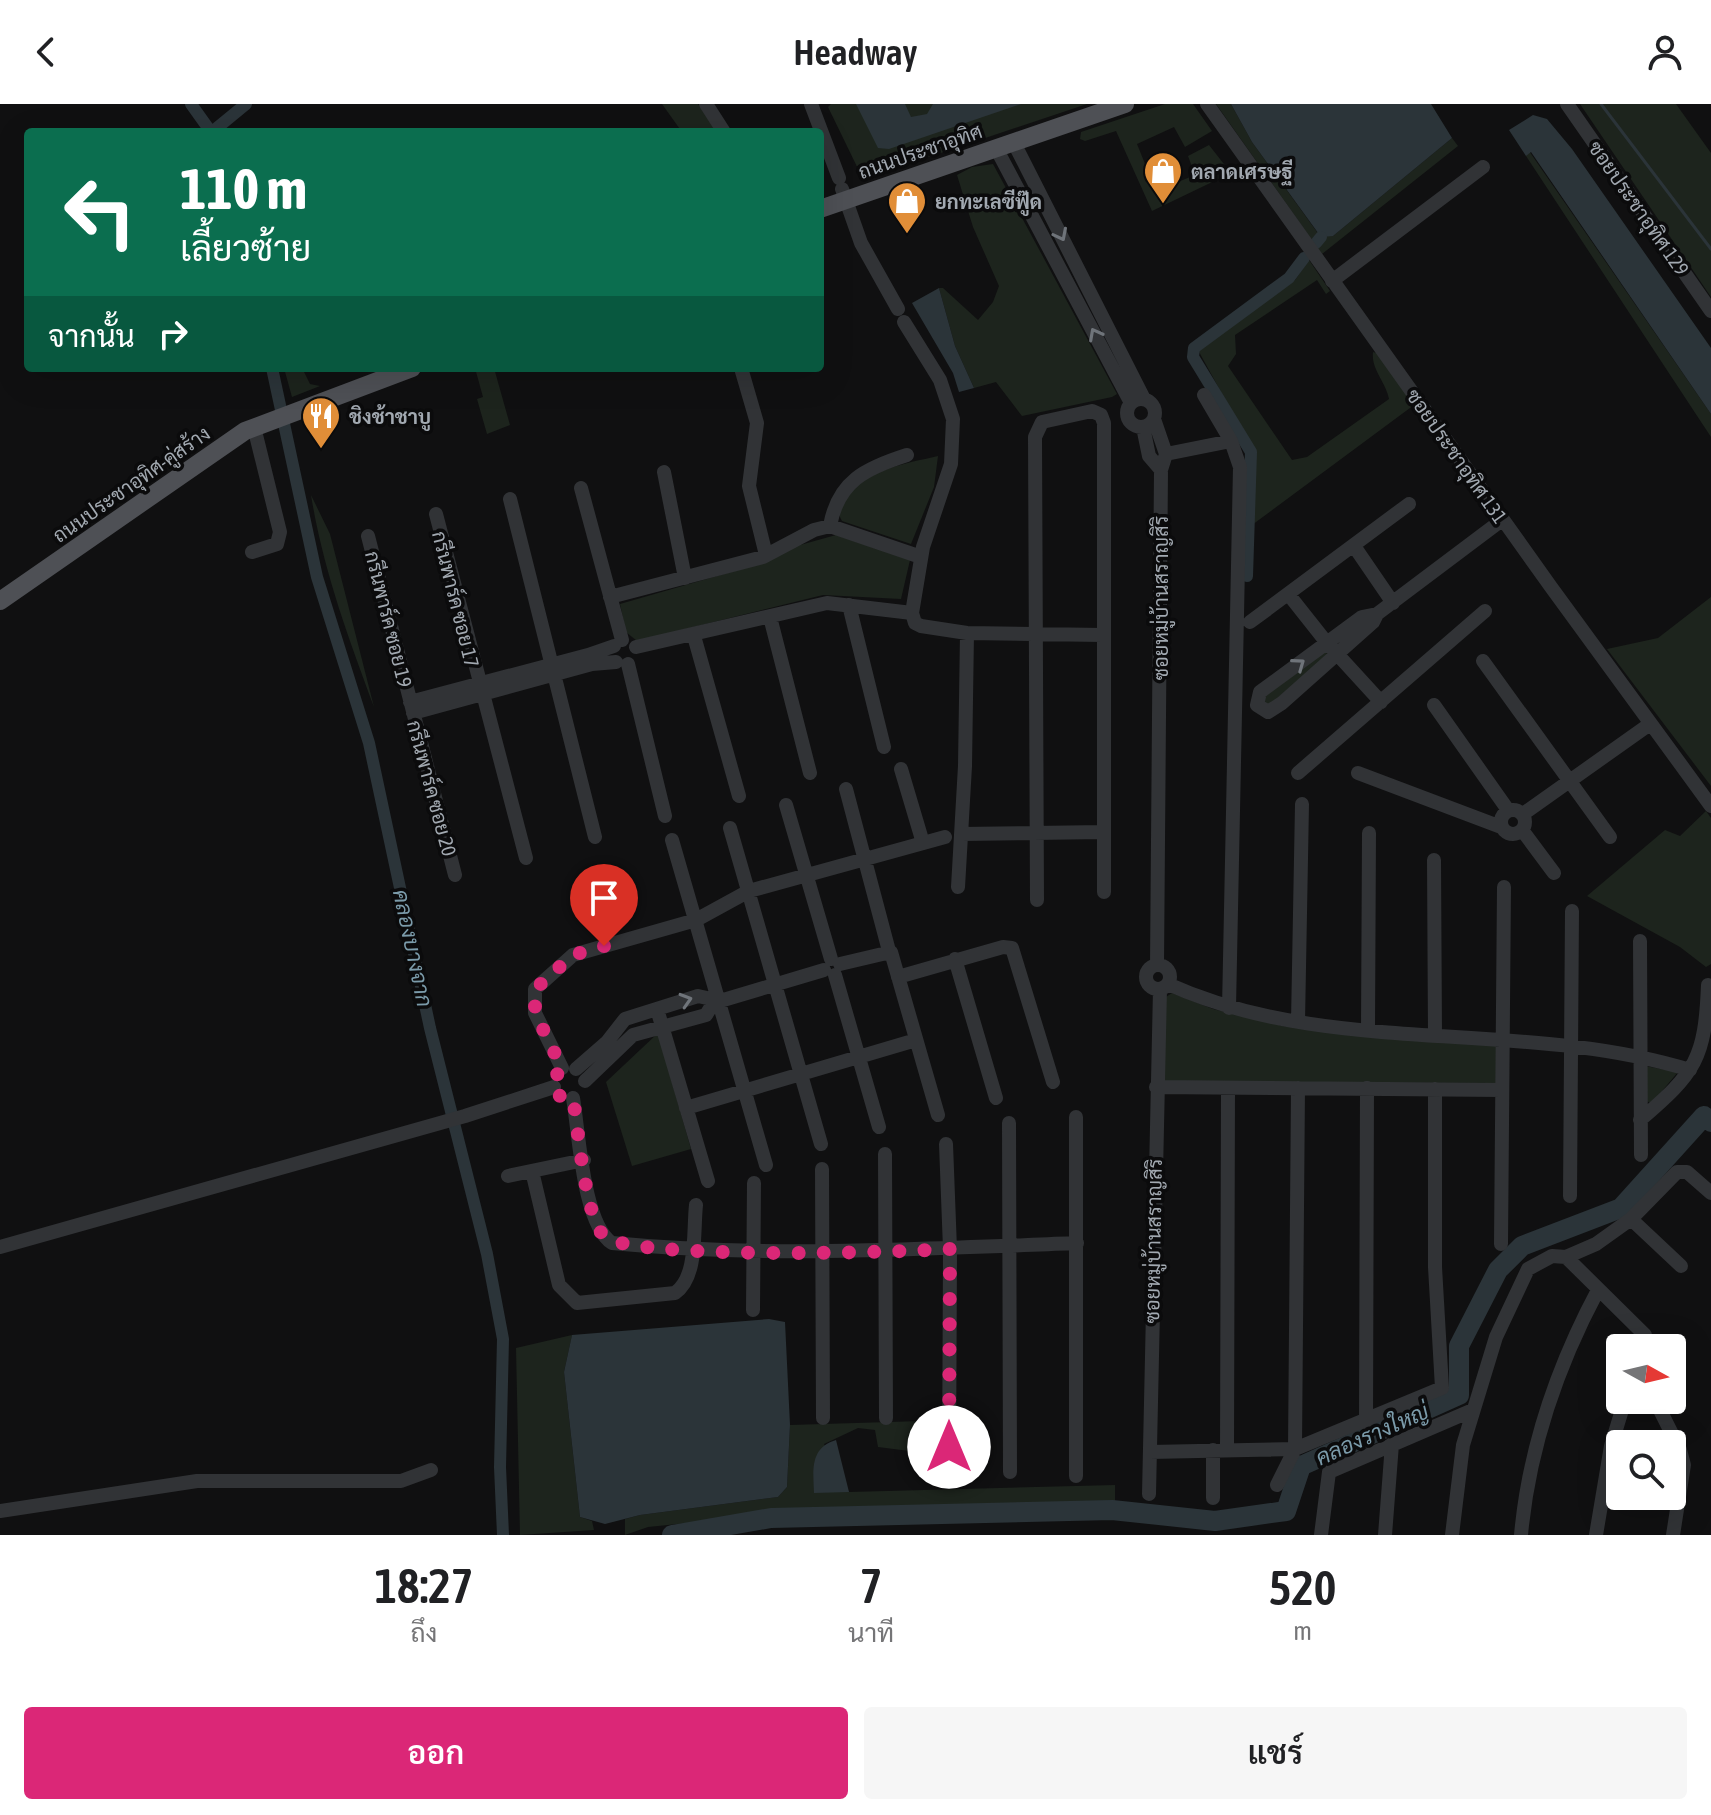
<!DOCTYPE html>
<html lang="th">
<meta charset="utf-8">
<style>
:root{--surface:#fff;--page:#f6f6f6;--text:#202124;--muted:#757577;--accent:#db2777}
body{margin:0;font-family:"Asap Condensed",Sarabun,sans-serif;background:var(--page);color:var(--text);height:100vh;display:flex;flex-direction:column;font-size:30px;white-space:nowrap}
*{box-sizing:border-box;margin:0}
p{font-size:26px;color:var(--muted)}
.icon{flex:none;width:44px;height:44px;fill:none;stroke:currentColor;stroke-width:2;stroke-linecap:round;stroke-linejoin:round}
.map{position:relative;height:1431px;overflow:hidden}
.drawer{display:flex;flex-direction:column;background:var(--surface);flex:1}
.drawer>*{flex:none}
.guide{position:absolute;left:24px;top:24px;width:800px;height:244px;border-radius:8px;box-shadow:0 8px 32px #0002;background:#0b6e4f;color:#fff;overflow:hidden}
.needle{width:52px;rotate:98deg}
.buttons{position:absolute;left:1606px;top:1230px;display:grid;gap:16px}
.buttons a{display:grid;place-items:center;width:80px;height:80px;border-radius:8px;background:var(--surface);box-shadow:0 8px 32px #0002;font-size:40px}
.pin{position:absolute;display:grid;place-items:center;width:68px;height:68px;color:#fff;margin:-82px -34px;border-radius:50% 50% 50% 0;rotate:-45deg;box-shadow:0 0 8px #0007}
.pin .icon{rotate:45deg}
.me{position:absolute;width:88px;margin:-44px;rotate:0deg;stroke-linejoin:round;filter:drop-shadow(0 0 6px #0008)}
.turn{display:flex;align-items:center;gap:28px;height:168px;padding:0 24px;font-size:36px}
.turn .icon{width:104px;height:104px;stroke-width:2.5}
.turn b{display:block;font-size:56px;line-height:68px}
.then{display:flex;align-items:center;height:76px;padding:0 24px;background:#0003;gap:16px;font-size:30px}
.eta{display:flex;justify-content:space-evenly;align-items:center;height:136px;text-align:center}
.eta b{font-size:48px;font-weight:600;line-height:56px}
.action{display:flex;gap:16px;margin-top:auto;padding:16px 24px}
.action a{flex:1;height:92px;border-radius:8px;background:var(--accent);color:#fff;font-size:32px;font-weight:600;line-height:92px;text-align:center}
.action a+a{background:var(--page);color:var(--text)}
header{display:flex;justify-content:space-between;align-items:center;height:104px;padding:0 24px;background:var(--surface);font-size:36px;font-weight:600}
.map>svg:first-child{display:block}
</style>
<header><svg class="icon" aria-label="back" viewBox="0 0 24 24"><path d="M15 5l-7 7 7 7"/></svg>Headway<svg class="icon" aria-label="person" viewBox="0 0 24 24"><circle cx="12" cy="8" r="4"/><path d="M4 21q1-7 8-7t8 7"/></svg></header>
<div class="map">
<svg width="1711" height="1431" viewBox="0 0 1711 1431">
<rect width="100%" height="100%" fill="#101011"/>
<!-- green -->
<path fill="#1d241d" d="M662,0h36l19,28h-35z
M831,0h256l-224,75 -35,-72z
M1165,0h28l19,27 -27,16 -11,-20 -37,17 19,47 39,-16 -7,-19 21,-11 22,28 -79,38 -36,-80 -31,10 -5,-2 1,-7z
M1216,0h15l21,38 65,90 16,4 119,-98 6,8 -136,108z
M1580,0h96l35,49v144z
M1529,47l182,263v23l-185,-281z
M993,60l124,230 -5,3 -90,19 -26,-34 -22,6 -19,-42 -16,-58h4l35,32 15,-18 6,-16 -26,-59 -16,-52 15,-8z
M1309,156l21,31 -4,3 -9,-14 -82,55 1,19 -8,12 64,94 15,-3 82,-58c-3,-17 -18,-29 -16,-47l7,2 34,51 -162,120 3,-71 -57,-104 97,-70z
M284,264h18l8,16 10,2 -28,11z
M475,264h19l16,57 -23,9 -10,-35 6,-2z
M938,352l-4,31 -23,57 -69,-23c-6,-10 -2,-14 4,-23 21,-29 58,-34 92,-42z
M311,391l19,39 44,173c-26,-70 -51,-138 -63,-212z
M836,431l74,25 -9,39 -78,-4 -186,46 -11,-9 -6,-28 142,-41 31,-16z
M1711,493v189l-104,-137 51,-11z
M1324,546l4,5 -62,53 -5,-12z
M1706,707l5,7v146l-5,3 -26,-20 -93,-51 78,-66 15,6z
M1172,889l41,16 70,17 213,19v38l-330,-1 -5,-2 5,-83z
M658,929l33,116 -59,17 -26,-84z
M1645,962l33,6 -26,31 -7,-2z
M572,1231l-8,37 16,145 12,4 2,9 -74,5 -4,-187z
M922,1317l3,32 -47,-6 -3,-17 -17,-2 -34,16 25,48 266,-7v17l-269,5 -198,20 -23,8v-16l15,-4 138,-18 9,-10 3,-62z"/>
<!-- water -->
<path fill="#2b3439" d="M856,0h49l6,13 16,-3 6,-10h88l-132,45 -11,-1z
M1231,0h200l21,34 -119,98 -12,1 -69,-95z
M1533,11l14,4 25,30 139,199v66l-180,-262 -5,4 -17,-26z
M939,184l16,58 19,42 -15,4 -6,-19 -41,-70z
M769,1215l16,3 5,103 -3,62 -9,10 -138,18 -35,9 -25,-7 -16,-145 8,-37z
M836,1336l13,52 -35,1c-1,-24 -4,-45 22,-53z"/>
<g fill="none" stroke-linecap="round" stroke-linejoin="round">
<!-- stream -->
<path stroke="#2b3439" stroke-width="3" d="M1601,0l110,145"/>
<!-- canal -->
<path stroke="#2b3439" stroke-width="12" d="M191,0l20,28
M212,28l34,-28
M1316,139l5,-6
M272,264l45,209 52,166 61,285 57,226 16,85 -3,128 3,68
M1247,472l4,-124 -58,-95 1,-9 95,-70 15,-20"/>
<!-- river -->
<path stroke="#2b3439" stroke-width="20" d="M672,1431l99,-17 341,-8 103,11 71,-10 15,-45 158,-71v-49l39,-76 24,-24 99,-38 83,-92 7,6"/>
<!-- minor -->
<path stroke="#313336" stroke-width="14" d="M706,0l18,28
M811,0l28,74
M1207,0l344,483 160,219
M1567,0l144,207
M1013,37l131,258
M996,44l135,255
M842,85l19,54 37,66
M1332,177l151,-114
M741,264l16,55 -8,63 17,69
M1204,291l27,46 9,26 -11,541
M1127 309a14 14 0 1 1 28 0a14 14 0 1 1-28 0Z
M1154,315l12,35 -5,16 -4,495
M1143,323l6,29 12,14
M1166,350l65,-13
M664,368l21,106
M581,384l41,152
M510,395l85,338
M436,410l90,344
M830,422c8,-45 36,-58 77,-71
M368,432l87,339
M1354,442l39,57
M252,448l25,-8 3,-12 -26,-105
M1289,491l38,48 54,59
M610,493l153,-40 51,-27 16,-4 91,31
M849,501l35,142
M912,509l3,10 6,3 46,7 136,2
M1377,510l-15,3 -102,75 -3,13 11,7 14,-9 91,-81 4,-8 125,-94
M770,513l40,156
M1250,518l159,-118
M694,532l45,160
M636,543l191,-44 85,10 11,-66 28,-83 2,-45 -13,-39 -36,-58
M1483,557l127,176
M628,560l37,152
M410,598l178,-47 26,-9
M1434,601l74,105
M413,609l179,-49 24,-2
M901,665l22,74
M1298,669l187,-162
M1358,669l143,54
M846,685l43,162
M786,701l45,154
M1501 718a12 12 0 1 1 24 0a12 12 0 1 1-24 0Z
M1523,710l127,-90
M730,724l91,316
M1522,726l32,43
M961,730l142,-2
M672,736l94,325
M1434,756l1,175
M958,783l7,-121 2,-133
M1037,796l-2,-463 7,-15 50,-11 9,4 3,8v469
M1640,837l1,214
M955,855l41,139
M840,860l51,-12 47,163
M1146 873a12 12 0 1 1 24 0a12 12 0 1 1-24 0Z
M835,871l44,152
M898,873l105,-30 9,1 41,134
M1168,880c163,74 353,34 522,86
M657,905l51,172
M1298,918l4,-218
M1368,925l1,-196
M562,964l-27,-55v-24l38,-34 123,-35 53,-29 196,-54
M576,965l31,-27 18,-23 73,-23 22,5 104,-31
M585,977l48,-46 73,-20 8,-13
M1156,983l346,3
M573,994c6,35 10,126 39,145 155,15 309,6 465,0
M686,1004l230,-68
M1076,1013v359
M1640,1016c56,-48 65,-61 68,-135
M1009,1019l1,349
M946,1040l4,105 -1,226
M885,1050l1,264
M822,1065l1,249
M532,1067l27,114 18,18 98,-10c23,-16 18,-61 21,-88
M508,1072l76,-16
M1570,1092l2,-285
M1631,1115l50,47
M1501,1140l3,-357
M0,1143l465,-131 89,-29
M1566,1153l30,-13 35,-25 46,-47h10l24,21
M753,1206l1,-127
M1655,1296l25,50 4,15 -11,70
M1366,1319l1,-335
M1213,1346v48
M1227,1346l1,-362
M1150,1348l145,-3 147,-61 -7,-121v-178
M1277,1381l18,-36 3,-361
M1149,1390l11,-505
M0,1407l197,-30h204l30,-11
M1321,1431l8,-63 144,-62
M1385,1431l7,-91
M1452,1431l11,-90 33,-108 32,-68 24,-13 14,1 79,78 1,13
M1521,1431c8,-88 36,-168 77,-245
M1596,1431l15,-89 14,-46"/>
<!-- major -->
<path stroke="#4e5055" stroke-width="18" d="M820,105l305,-105
M0,497l245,-170 167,-63"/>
</g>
<!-- one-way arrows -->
<defs><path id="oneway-chevron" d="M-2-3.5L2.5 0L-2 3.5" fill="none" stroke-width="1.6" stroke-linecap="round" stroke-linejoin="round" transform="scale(2)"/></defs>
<g stroke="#6f747a">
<use href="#oneway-chevron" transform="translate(1061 131) rotate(63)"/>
<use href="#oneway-chevron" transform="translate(1095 230) rotate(-118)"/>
<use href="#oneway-chevron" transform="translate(1299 560) rotate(-36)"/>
<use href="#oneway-chevron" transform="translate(686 896) rotate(-17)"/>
</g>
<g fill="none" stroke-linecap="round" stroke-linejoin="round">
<!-- route -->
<path stroke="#db2777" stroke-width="14" stroke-dasharray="0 25.2" d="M604,842l-31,9 -38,34v24l27,55 -9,12c-1,13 8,20 20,18 5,30 12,117 30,137 22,26 300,17 347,14l-1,198"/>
</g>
<!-- icons -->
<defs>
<g id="shop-pin" transform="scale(2)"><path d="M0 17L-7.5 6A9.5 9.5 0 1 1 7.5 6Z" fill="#e18e38" stroke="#0b0b0c"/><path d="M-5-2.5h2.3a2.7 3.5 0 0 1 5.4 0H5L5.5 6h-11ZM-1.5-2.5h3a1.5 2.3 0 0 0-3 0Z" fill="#fff"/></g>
<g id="restaurant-pin" transform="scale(2)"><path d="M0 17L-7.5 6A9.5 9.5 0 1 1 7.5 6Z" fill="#e18e38" stroke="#0b0b0c"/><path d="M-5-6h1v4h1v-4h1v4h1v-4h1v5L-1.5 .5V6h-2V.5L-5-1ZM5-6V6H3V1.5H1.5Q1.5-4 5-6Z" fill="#fff"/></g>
</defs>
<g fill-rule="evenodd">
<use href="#shop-pin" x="1163" y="67"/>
<use href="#shop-pin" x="907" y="97"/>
<use href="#restaurant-pin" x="321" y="312"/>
</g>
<g text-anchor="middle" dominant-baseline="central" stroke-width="7" stroke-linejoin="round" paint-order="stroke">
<!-- street labels -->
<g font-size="20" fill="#a2a9b1" stroke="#0b0b0c">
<text transform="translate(920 47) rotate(-19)">ถนนประชาอุทิศ</text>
<text transform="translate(1639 104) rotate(55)">ซอยประชาอุทิศ 129</text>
<text transform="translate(1457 352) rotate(55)">ซอยประชาอุทิศ 131</text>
<text transform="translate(131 380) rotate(-35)">ถนนประชาอุทิศ-คู่สร้าง</text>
<text transform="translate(1160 494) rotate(-90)">ซอยหมู่บ้านสราญสิริ</text>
<text transform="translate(456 495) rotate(76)">กรีนพาร์ค ซอย 17</text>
<text transform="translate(389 515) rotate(76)">กรีนพาร์ค ซอย 19</text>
<text transform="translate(432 684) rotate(75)">กรีนพาร์ค ซอย 20</text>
<text transform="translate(1153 1137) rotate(-89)">ซอยหมู่บ้านสราญสิริ</text>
</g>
<!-- poi labels -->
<g font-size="20" font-weight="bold" fill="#a2a9b1" stroke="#0b0b0c" text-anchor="start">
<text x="1191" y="67">ตลาดเศรษฐี</text>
<text x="935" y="97">ยกทะเลซีฟู๊ด</text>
<text x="349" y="312">ชิงช้าชาบู</text>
</g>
<!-- water labels -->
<g font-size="22" font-style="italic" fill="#7b9baa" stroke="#0b0b0c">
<text transform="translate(413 844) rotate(78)">คลองบางจาก</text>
<text transform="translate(1372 1330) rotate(-24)">คลองรางใหญ่</text>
</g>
</g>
</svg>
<div class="buttons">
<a><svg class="needle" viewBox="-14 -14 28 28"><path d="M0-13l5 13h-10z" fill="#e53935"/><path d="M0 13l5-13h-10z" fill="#757577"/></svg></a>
<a><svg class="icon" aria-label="search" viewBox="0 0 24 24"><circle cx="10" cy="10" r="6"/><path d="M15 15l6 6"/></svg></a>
</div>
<div class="pin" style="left:604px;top:842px;background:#d93025"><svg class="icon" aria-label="arrive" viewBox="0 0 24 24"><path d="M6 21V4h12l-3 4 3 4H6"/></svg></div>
<svg class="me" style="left:949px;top:1343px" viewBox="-20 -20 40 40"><circle r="19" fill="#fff"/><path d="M0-13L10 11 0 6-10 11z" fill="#db2777"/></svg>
<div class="guide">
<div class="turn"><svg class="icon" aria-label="left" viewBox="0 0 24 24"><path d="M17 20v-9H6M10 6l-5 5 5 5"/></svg><div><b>110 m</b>เลี้ยวซ้าย</div></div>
<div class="then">จากนั้น<svg class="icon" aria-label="right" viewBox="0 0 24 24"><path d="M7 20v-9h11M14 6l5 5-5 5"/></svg></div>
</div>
</div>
<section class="drawer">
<div class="eta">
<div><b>18:27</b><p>ถึง</p></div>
<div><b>7</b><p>นาที</p></div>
<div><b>520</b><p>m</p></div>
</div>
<div class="action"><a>ออก</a><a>แชร์</a></div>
</section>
